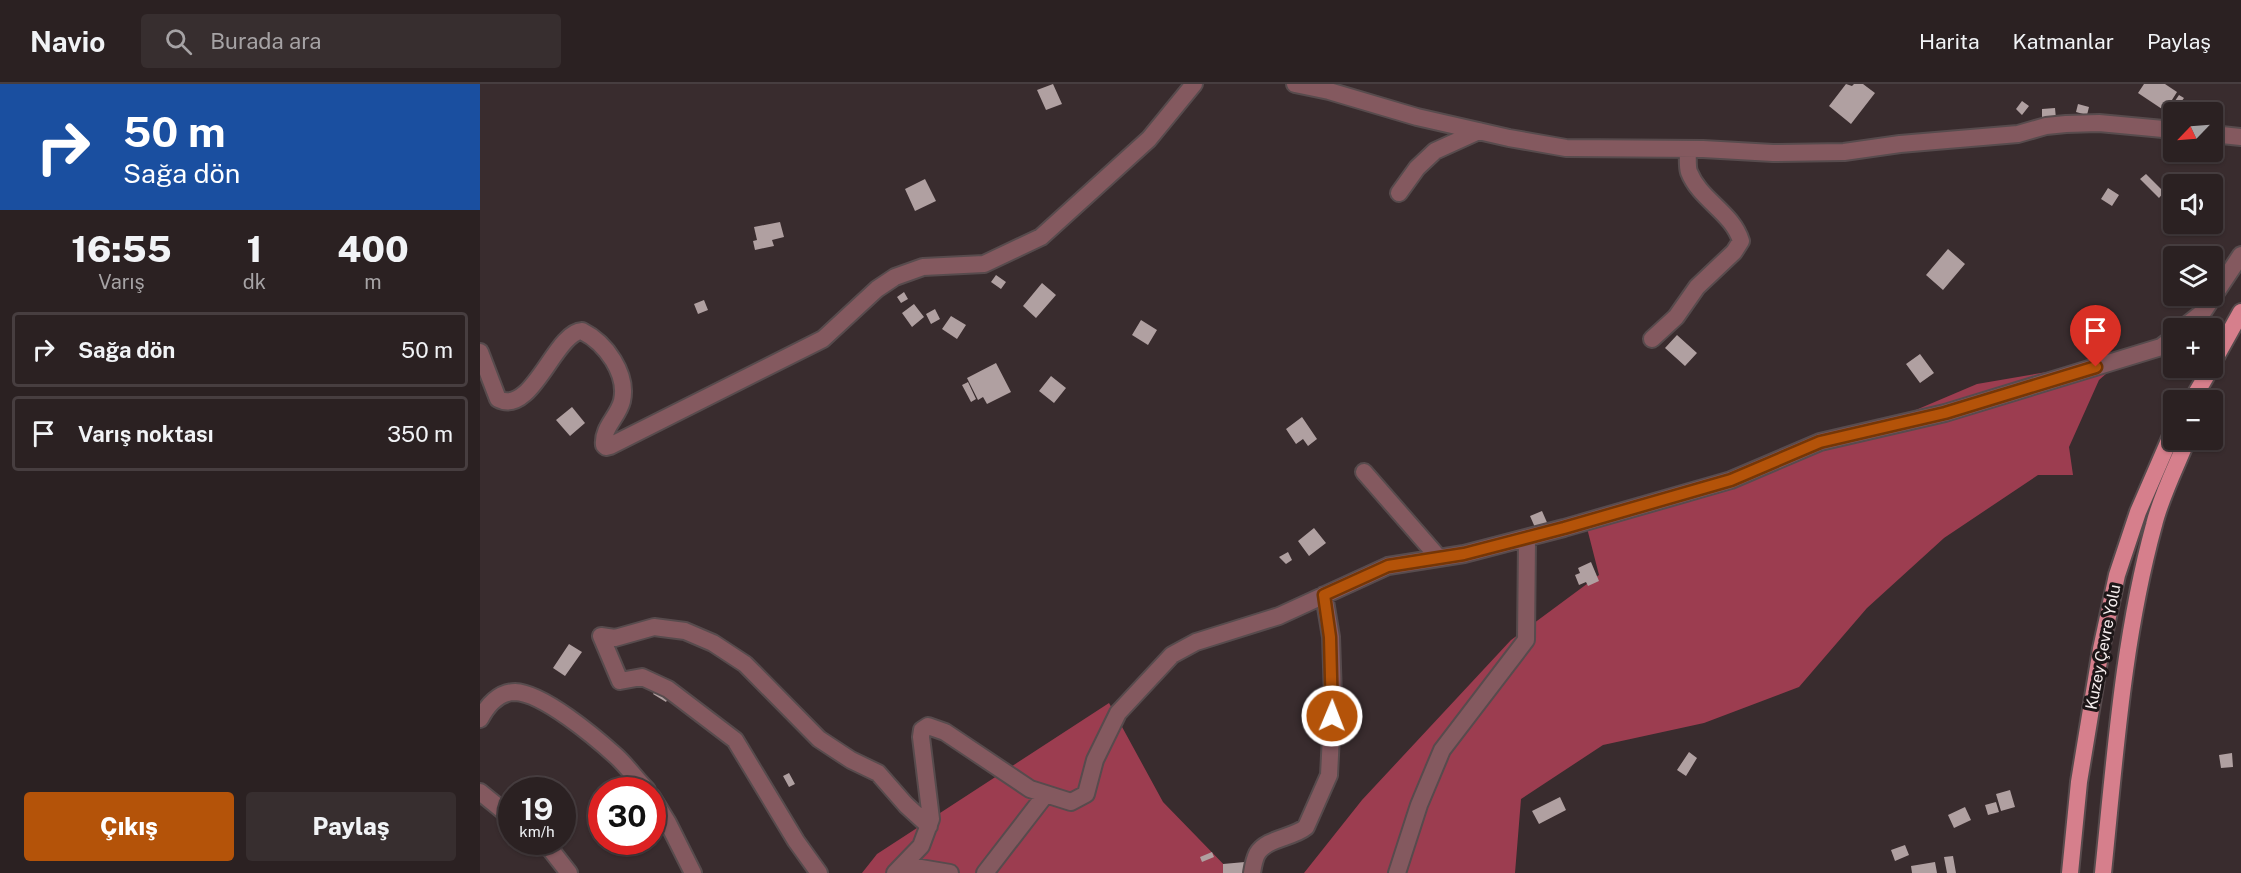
<!DOCTYPE html>
<html lang="tr">
<meta charset="utf-8">
<style>
:root{--surface:#2b2122;--page:#372e2f;--text:#f1f3f6;--muted:#a6a3a5;--line:#473e40;--accent:#b45309}
body{margin:0;font-family:"Public Sans",sans-serif;background:var(--page);color:var(--text);height:100vh;display:flex;flex-direction:column;font-size:22px;white-space:nowrap}
*{box-sizing:border-box;margin:0}
p{font-size:20px;color:var(--muted)}
.icon{flex:none;width:33px;height:33px;fill:none;stroke:currentColor;stroke-width:2;stroke-linecap:round;stroke-linejoin:round}
.map{position:relative;flex:1;overflow:hidden}
.details{display:flex;flex-direction:column;background:var(--surface);width:480px}
.details>*{flex:none}
.hud{background:#1a4fa0;color:#fff;overflow:hidden}
.needle{width:39px;rotate:245deg}
.buttons{position:absolute;left:1683px;top:18px;display:grid;gap:12px}
.buttons a{display:grid;place-items:center;width:60px;height:60px;border-radius:6px;background:var(--surface);box-shadow:0 2px 4px #0004,0 0 0 2px var(--line);font-size:30px}
.speed{position:absolute;left:18px;top:693px;display:flex;gap:12px;font-size:30px;font-weight:700;text-align:center}
.speed>*{display:grid;place-content:center;width:78px;height:78px;border-radius:50%;background:var(--surface);box-shadow:0 2px 4px #0004,0 0 0 2px var(--line);line-height:1}
.speed small{font-size:15px;font-weight:400}
.speed .limit{border:9px solid #d22;background:#fff;color:#111}
.pin{position:absolute;display:grid;place-items:center;width:51px;height:51px;color:#fff;margin:-62px -26px;border-radius:50% 50% 50% 0;rotate:-45deg;box-shadow:0 0 6px #0007}
.pin .icon{rotate:45deg}
.me{position:absolute;width:66px;margin:-33px;rotate:1deg;stroke-linejoin:round;filter:drop-shadow(0 0 4px #0008)}
.turn{display:flex;align-items:center;gap:21px;height:126px;padding:0 24px;font-size:27px}
.turn .icon{width:78px;height:78px;stroke-width:2.5}
.turn b{display:block;font-size:42px;line-height:51px}
.eta{display:flex;justify-content:space-evenly;align-items:center;height:102px;text-align:center}
.eta b{font-size:36px;font-weight:800;line-height:42px}
.action{display:flex;gap:12px;margin-top:auto;padding:12px 24px}
.action a{flex:1;height:69px;border-radius:6px;background:var(--accent);color:#fff;font-size:24px;font-weight:800;line-height:69px;text-align:center}
.action a+a{background:var(--page);color:var(--text)}
ul{padding:0;list-style:none}
li{display:flex;align-items:center;gap:18px;height:75px;margin:0 12px 9px;padding:0 12px;border:3px solid var(--line);border-radius:6px}
li div{flex:1}
li b{display:block;font-size:22px}
li em{font-style:normal}
header{display:flex;align-items:center;gap:36px;box-sizing:border-box;height:84px;padding:0 30px;background:var(--surface);border-bottom:2px solid var(--line)}
header strong{font-size:28px}
nav{display:flex;gap:33px;margin-inline-start:auto;font-size:21px}
.search{width:420px;height:54px;background:var(--page);display:flex;align-items:center;gap:15px;box-sizing:border-box;padding:0 21px;border-radius:6px;color:var(--muted);font-size:22px}
main{display:flex;flex:1;min-height:0}
.map>svg:first-child{display:block}
</style>
<header>
<strong>Navio</strong>
<div class="search"><svg class="icon" aria-label="search" viewBox="0 0 24 24"><circle cx="10" cy="10" r="6"/><path d="M15 15l6 6"/></svg>Burada ara</div>
<nav><a>Harita</a><a>Katmanlar</a><a>Paylaş</a></nav>
</header>
<main>
<section class="details">
<div class="hud">
<div class="turn"><svg class="icon" aria-label="right" viewBox="0 0 24 24"><path d="M7 20v-9h11M14 6l5 5-5 5"/></svg><div><b>50 m</b>Sağa dön</div></div>
</div>
<div class="eta">
<div><b>16:55</b><p>Varış</p></div>
<div><b>1</b><p>dk</p></div>
<div><b>400</b><p>m</p></div>
</div>
<ul>
<li><svg class="icon" aria-label="right" viewBox="0 0 24 24"><path d="M7 20v-9h11M14 6l5 5-5 5"/></svg><div><b>Sağa dön</b></div><em>50 m</em></li>
<li><svg class="icon" aria-label="arrive" viewBox="0 0 24 24"><path d="M6 21V4h12l-3 4 3 4H6"/></svg><div><b>Varış noktası</b></div><em>350 m</em></li>
</ul>
<div class="action"><a>Çıkış</a><a>Paylaş</a></div>
</section>
<div class="map">
<svg width="1761" height="789" viewBox="0 0 1761 789">
<rect width="100%" height="100%" fill="#392c2e"/>
<!-- forest -->
<path fill="#9c3d50" d="M1643,275l-24,21 -30,67 4,28h-35l-94,63 -77,70 -68,79 -95,36 -101,22 -82,54 -6,74h-211l58,-73 149,-160 88,-65 -12,-47 164,-48 226,-96z
M629,619l54,99 69,71h-370l15,-19z"/>
<!-- building -->
<path fill="#b0a0a1" d="M573,0l9,20 -16,6 -9,-20z
M1366,0l6,2 2,-2h9l12,9 -24,31 -22,-18z
M1664,0h21l12,8 -12,19 -27,-18z
M1699,11l5,3 -12,16 -4,-3z
M1542,17l7,5 -7,9 -6,-6z
M1598,20l11,3 -2,8 -11,-3z
M1575,24l1,11 -14,1v-11z
M1666,90l18,18 -5,6 -19,-19z
M445,95l11,22 -21,10 -10,-22z
M1628,104l11,7 -7,11 -11,-7z
M300,138l4,15 -12,3 2,6 -19,4 -2,-9 4,-1 -3,-13z
M1468,165l17,15 -22,26 -17,-15z
M516,191l10,7 -5,7 -10,-7z
M562,199l14,12 -20,23 -13,-12z
M424,208l4,7 -7,4 -4,-6z
M224,216l4,10 -10,4 -4,-10z
M434,220l10,13 -12,10 -10,-14z
M455,225l5,10 -9,5 -5,-10z
M471,232l15,9 -9,14 -15,-10z
M661,236l16,10 -9,15 -16,-10z
M1197,251l20,18 -12,13 -20,-18z
M1440,270l14,19 -14,10 -14,-19z
M516,279l15,29 -24,12 -4,-7 -5,3 -11,-22z
M571,292l15,12 -12,15 -15,-12z
M488,298l8,17 -5,3 -9,-17z
M92,323l13,16 -15,13 -14,-16z
M822,333l15,22 -9,7 -5,-7 -7,5 -10,-15z
M1062,427l7,16 -12,5 -7,-16z
M834,444l12,15 -17,13 -11,-15z
M808,468l4,8 -6,4 -7,-7z
M1111,478l8,19 -11,5 -2,-4 -7,3 -4,-10 5,-2 -2,-5z
M89,560l13,8 -17,24 -12,-8z
M178,603l12,8 -4,7 -13,-8z
M1209,668l8,6 -11,18 -9,-6z
M1752,669l1,14 -12,1 -2,-13z
M309,689l6,11 -6,3 -6,-11z
M1530,706l5,17 -14,4 -5,-17z
M1080,713l6,13 -27,14 -7,-13z
M1516,718l3,10 -11,3 -3,-10z
M1485,723l6,13 -17,8 -6,-13z
M1425,761l4,10 -14,6 -4,-11z
M732,768l2,5 -12,5 -2,-5z
M1473,772l3,17h-9l-3,-16z
M765,778l1,11h-23v-9z
M1455,778l2,11h-25l-1,-7z"/>
<g fill="none" stroke-linecap="round" stroke-linejoin="round">
<!-- minor casing -->
<g stroke="#574b4d" stroke-width="20">
<path id="minor" d="M815,0l34,7 88,26 92,21 57,10 137,1 70,4 71,-1 56,-8 118,-10 28,-8 20,-2 33,-1 75,7
M1732,50l29,3
M919,109l18,-25 18,-17 44,-20
M1703,244l20,-16 38,-57
M1172,255l24,-22 21,-30 37,-35 7,-11c-9,-29 -41,-41 -52,-69 -2,-6 -1,-16 -1,-23
M0,268l18,47c34,18 57,-67 84,-68 24,12 46,43 40,70 -4,16 -20,27 -18,44l2,2 4,-1 213,-107 54,-50 18,-12 28,-10 61,-3 57,-27 108,-98 45,-55
M884,388l75,86
M121,552l14,2 39,-11 31,4 28,12 32,21 74,75 32,21 27,13 28,32 23,21
M121,552l19,45 22,-4 26,12 67,51 61,101 23,32
M0,635c7,-13 19,-27 35,-27 28,1 80,45 101,64 11,10 20,23 31,34
M0,708l32,26
M172,713l16,26 25,50
M60,758l11,8 18,23
M423,781l47,8
M415,789l26,-27 10,-27 -10,-82 1,-7 6,-4 17,6 85,57 41,13 15,-8 9,-34 23,-47 54,-58 24,-13 83,-26 109,-50 76,-12 100,-26 167,-48 89,-38 125,-29 216,-66 13,-10
M505,789l61,-79
M772,789c1,-6 2,-13 5,-19 9,-16 36,-16 49,-27l23,-52 4,-78 -2,-60 -7,-42
M917,789l22,-68 23,-55 84,-110 1,-102"/>
</g>
<!-- primary casing -->
<g stroke="#574b4d" stroke-width="20">
<path id="primary" d="M1732,280l29,-52
M1712,316l19,-32
M1590,789l9,-91 22,-133 16,-74 21,-63 36,-83
M1623,789c12,-116 20,-235 51,-348 7,-29 22,-58 33,-85"/>
</g>
<!-- minor -->
<use href="#minor" stroke="#84595f" stroke-width="16"/>
<!-- primary -->
<use href="#primary" stroke="#d67f8c" stroke-width="16"/>
</g>
<g fill="none" stroke-linecap="round" stroke-linejoin="round">
<!-- route casing -->
<g stroke="#753606" stroke-width="15">
<path id="route" d="M852,632l-2,-79 -6,-42 64,-29 76,-12 100,-26 167,-48 89,-38 125,-29 151,-46"/>
</g>
<!-- route -->
<use href="#route" stroke="#b45309" stroke-width="10"/>
</g>
<g text-anchor="middle" dominant-baseline="central" stroke-width="6" stroke-linejoin="round" paint-order="stroke">
<!-- street labels -->
<g font-size="16" fill="#f6eeee" stroke="#1c1617">
<text transform="translate(1623 563) rotate(-79)">Kuzey Çevre Yolu</text>
</g>
</g>
</svg>
<div class="buttons">
<a><svg class="needle" viewBox="-14 -14 28 28"><path d="M0-13l5 13h-10z" fill="#e53935"/><path d="M0 13l5-13h-10z" fill="#a6a3a5"/></svg></a>
<a><svg class="icon" aria-label="sound" viewBox="0 0 24 24"><path d="M4 9h4l5-4v14l-5-4H4zM17 9q2 3 0 6"/></svg></a>
<a><svg class="icon" aria-label="layers" viewBox="0 0 24 24"><path d="M12 4l9 5-9 5-9-5zM3 14l9 5 9-5"/></svg></a>
<a>+</a>
<a>−</a>
</div>
<div class="speed"><div>19<small>km/h</small></div><div class="limit">30</div></div>
<div class="pin" style="left:1616px;top:283px;background:#d93025"><svg class="icon" aria-label="arrive" viewBox="0 0 24 24"><path d="M6 21V4h12l-3 4 3 4H6"/></svg></div>
<svg class="me" style="left:852px;top:632px" viewBox="-20 -20 40 40"><circle r="17" fill="#b45309" stroke="#fff" stroke-width="3"/><path d="M0-11L8 9 0 5-8 9z" fill="#fff"/></svg>
</div>
</main>
